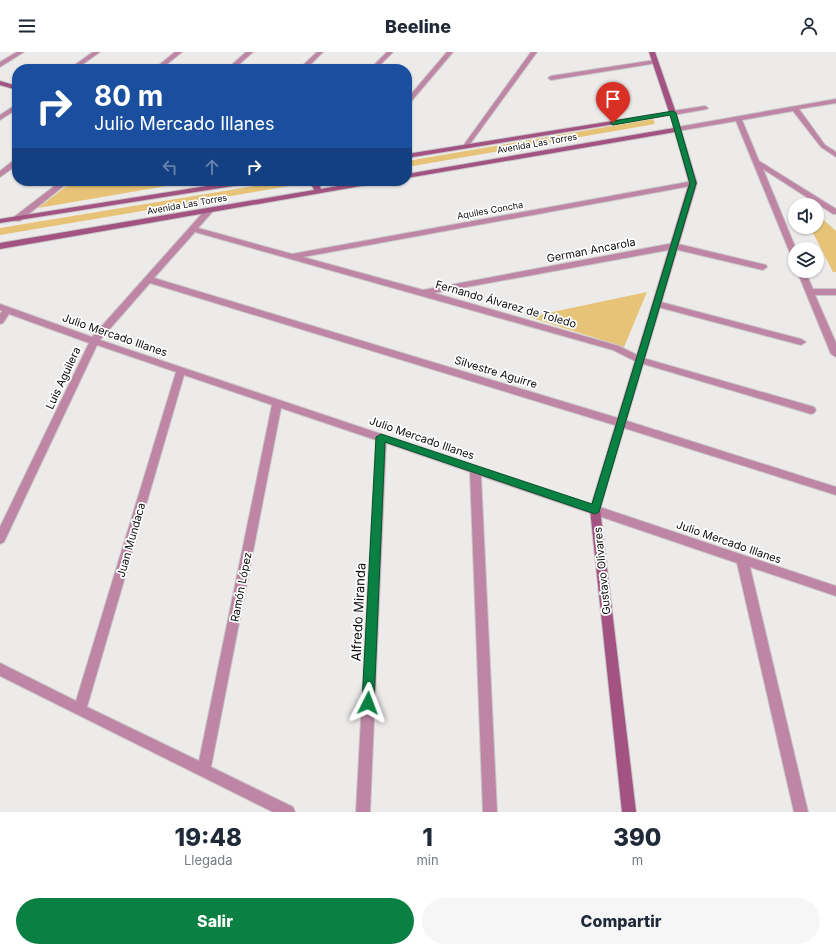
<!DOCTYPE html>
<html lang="es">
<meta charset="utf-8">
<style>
:root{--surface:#fff;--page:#f6f6f7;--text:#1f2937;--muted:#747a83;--accent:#0b8043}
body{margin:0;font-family:Inter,sans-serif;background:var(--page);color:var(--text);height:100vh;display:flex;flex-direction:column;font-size:15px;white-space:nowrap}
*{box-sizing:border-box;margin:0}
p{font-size:13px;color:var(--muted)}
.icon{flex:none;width:22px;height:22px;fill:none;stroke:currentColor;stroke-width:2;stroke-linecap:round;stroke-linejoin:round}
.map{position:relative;height:760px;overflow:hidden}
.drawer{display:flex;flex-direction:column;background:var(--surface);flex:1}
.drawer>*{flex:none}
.guide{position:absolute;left:12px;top:12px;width:400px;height:122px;border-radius:16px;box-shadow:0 1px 3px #0004;background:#1a4fa0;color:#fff;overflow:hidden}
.tools{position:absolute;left:788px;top:146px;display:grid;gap:8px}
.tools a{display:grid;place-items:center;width:36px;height:36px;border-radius:50%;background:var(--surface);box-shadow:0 1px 3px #0004;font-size:20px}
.pin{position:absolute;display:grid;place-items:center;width:34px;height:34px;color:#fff;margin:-41px -17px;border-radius:50% 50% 50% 0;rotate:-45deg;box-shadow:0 0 4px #0007}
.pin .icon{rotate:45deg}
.me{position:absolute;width:44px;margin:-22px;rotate:3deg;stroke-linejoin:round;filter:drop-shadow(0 0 3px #0008)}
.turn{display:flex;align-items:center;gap:14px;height:84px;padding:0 16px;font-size:18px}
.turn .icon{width:52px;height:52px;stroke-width:2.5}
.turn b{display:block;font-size:28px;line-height:34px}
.lanes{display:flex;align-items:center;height:38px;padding:0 16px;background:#0003;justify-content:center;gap:20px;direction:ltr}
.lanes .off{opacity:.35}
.eta{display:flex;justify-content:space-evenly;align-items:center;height:68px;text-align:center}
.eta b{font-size:24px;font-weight:800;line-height:28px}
.button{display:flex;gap:8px;margin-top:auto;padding:8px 16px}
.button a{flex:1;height:46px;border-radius:24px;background:var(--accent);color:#fff;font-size:16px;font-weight:800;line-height:46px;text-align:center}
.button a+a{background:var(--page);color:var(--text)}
header{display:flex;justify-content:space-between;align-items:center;height:52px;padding:0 16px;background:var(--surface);font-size:18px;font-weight:800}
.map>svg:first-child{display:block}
</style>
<header><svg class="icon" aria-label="menu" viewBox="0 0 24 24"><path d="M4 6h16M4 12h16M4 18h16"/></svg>Beeline<svg class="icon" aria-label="person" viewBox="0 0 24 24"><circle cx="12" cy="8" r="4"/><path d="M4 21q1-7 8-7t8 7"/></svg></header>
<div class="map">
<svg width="836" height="760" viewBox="0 0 836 760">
<rect width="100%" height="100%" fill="#edeaea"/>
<!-- green -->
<path fill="#e6c377" d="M653,67l2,5 -248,43v-6z
M73,129h123l-158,27z
M285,129h16l1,3 -302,51v-7z
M817,162l19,17v41h-3l-23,-45h7z
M647,240l-23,55 -95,-30z"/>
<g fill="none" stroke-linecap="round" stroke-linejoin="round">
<!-- street casing -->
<g stroke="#c9c6c6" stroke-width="2">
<path id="street" d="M17,0h7l-24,15v-5z
M93,0h7l-24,17h-7z
M175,0h7l-21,17h-7z
M246,0h7l-19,17h-7z
M317,0h6l-17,17h-7z
M387,0h6l-17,17h-6z
M447,0h6l-44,52 -2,1v-6z
M531,0h6l-70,96h-4v-2z
M655,8l2,1v2l-106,17 -3,-2 3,-2z
M836,47v4l-37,6 26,36 11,7v5l-15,-10 -28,-36 -51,9 17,41 77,48v5h-3l-70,-45 33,80 -1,10 -3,-1 -56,-137 -58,10 -3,-2 3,-2z
M17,52v5l-17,11v-5z
M705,54l3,2 -1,1 -34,6 -3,-2 3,-2z
M14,108h3v5l-17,12v-6z
M61,129h9l-50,40h-6v-4z
M693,129l4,2 -1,2 -393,72 120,33 251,-47 92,22 1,2 -4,3 -89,-21 -240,44 185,53 24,12 171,49 2,3 -2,3 -3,1 -174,-52 -24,-12 -418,-118 -41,46 467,141 215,68v8l-215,-68 -471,-144 -50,57 736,246v10l-86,-29 58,245h-14l-57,-249 -256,-87 16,336h-14l-13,-340 -84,-29 -16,369h-14l20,-372 -95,-32 -70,359 82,40 2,5h-22l-273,-136v-13l76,38 100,-329 -79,-27 -93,197 -4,2v-17l89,-184 -80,-29 -6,9 -3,1v-10l2,-3 -2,-1v-6l92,33 115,-129h3l4,2 -16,18 94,26zM184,323l88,30 -73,356 -112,-54z
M797,219h8l8,18h23v6h-21l21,48v14l-5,-3z
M657,249l144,38 5,3 -5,3 -147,-39 -1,-2z"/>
</g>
<!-- secondary casing -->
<g stroke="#c9c6c6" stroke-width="2">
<path id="secondary" d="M649,0h6l21,61 21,70 -97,326 36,303h-14l-32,-303 99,-326 -14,-51 -268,46v-4l267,-46 -4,-13 -263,43v-4l262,-42z
M0,29l17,5v4l-17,-5z
M238,129h18l-4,2 -252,40v-4z
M310,129h8l3,8 44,-8h17l-4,2 -378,66v-6l314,-53z"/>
</g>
<!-- street -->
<use href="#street" fill="#be86a4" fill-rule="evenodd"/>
<!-- secondary -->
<use href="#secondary" fill="#a35381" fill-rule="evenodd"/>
</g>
<!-- route -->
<path fill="#0b8043" stroke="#07532c" d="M673,59l3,2 20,70 -97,329 -4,2 -210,-72 -11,261 -2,4 -4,2 -4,-2 -2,-4 14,-266 5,-3 211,70 98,-321 -20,-68 -57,10 -3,-2 3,-2z"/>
<g text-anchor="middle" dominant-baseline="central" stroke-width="3.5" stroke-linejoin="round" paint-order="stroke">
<!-- far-street labels -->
<g font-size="9" fill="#0c0b0b" stroke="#fff">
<text transform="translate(537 91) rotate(-10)">Avenida Las Torres</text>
<text transform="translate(187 152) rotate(-10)">Avenida Las Torres</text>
<text transform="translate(490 158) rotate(-10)">Aquiles Concha</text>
</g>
<!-- street labels -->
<g font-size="11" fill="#0c0b0b" stroke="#fff">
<text transform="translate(591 198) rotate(-11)">German Ancarola</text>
<text transform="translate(506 252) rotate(16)">Fernando Álvarez de Toledo</text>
<text transform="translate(115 283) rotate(19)">Julio Mercado Illanes</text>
<text transform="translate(496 320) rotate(17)">Silvestre Aguirre</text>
<text transform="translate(63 326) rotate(-65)">Luis Aguilera</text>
<text transform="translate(422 386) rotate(19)">Julio Mercado Illanes</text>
<text transform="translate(131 488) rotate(-74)">Juan Mundaca</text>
<text transform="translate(729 490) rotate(19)">Julio Mercado Illanes</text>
<text transform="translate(602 519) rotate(-96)">Gustavo Olivares</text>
<text transform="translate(241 535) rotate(-79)">Ramón López</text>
</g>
<!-- near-street labels -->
<g font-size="13" fill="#0c0b0b" stroke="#fff">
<text transform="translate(358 560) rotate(-87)">Alfredo Miranda</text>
</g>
</g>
</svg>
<div class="tools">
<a><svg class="icon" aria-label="sound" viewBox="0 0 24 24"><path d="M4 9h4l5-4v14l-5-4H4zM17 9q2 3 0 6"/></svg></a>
<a><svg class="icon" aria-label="layers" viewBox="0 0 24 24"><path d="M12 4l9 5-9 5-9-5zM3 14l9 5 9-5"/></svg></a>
</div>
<div class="pin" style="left:613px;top:71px;background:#d93025"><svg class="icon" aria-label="arrive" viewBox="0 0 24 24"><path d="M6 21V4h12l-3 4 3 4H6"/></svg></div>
<svg class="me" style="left:368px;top:651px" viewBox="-20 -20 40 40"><path d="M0-17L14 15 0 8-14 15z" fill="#0b8043" stroke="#fff" stroke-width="4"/></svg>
<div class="guide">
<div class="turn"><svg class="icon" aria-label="right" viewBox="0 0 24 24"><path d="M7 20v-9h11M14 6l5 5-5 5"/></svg><div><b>80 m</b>Julio Mercado Illanes</div></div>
<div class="lanes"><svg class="icon off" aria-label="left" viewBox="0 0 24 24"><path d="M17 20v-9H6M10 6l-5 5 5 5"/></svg><svg class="icon off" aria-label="ahead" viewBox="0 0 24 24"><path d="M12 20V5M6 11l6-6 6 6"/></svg><svg class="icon" aria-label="right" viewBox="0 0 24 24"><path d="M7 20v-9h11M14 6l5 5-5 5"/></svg></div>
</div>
</div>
<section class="drawer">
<div class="eta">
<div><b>19:48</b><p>Llegada</p></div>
<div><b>1</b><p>min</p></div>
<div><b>390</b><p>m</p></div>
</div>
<div class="button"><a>Salir</a><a>Compartir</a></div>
</section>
